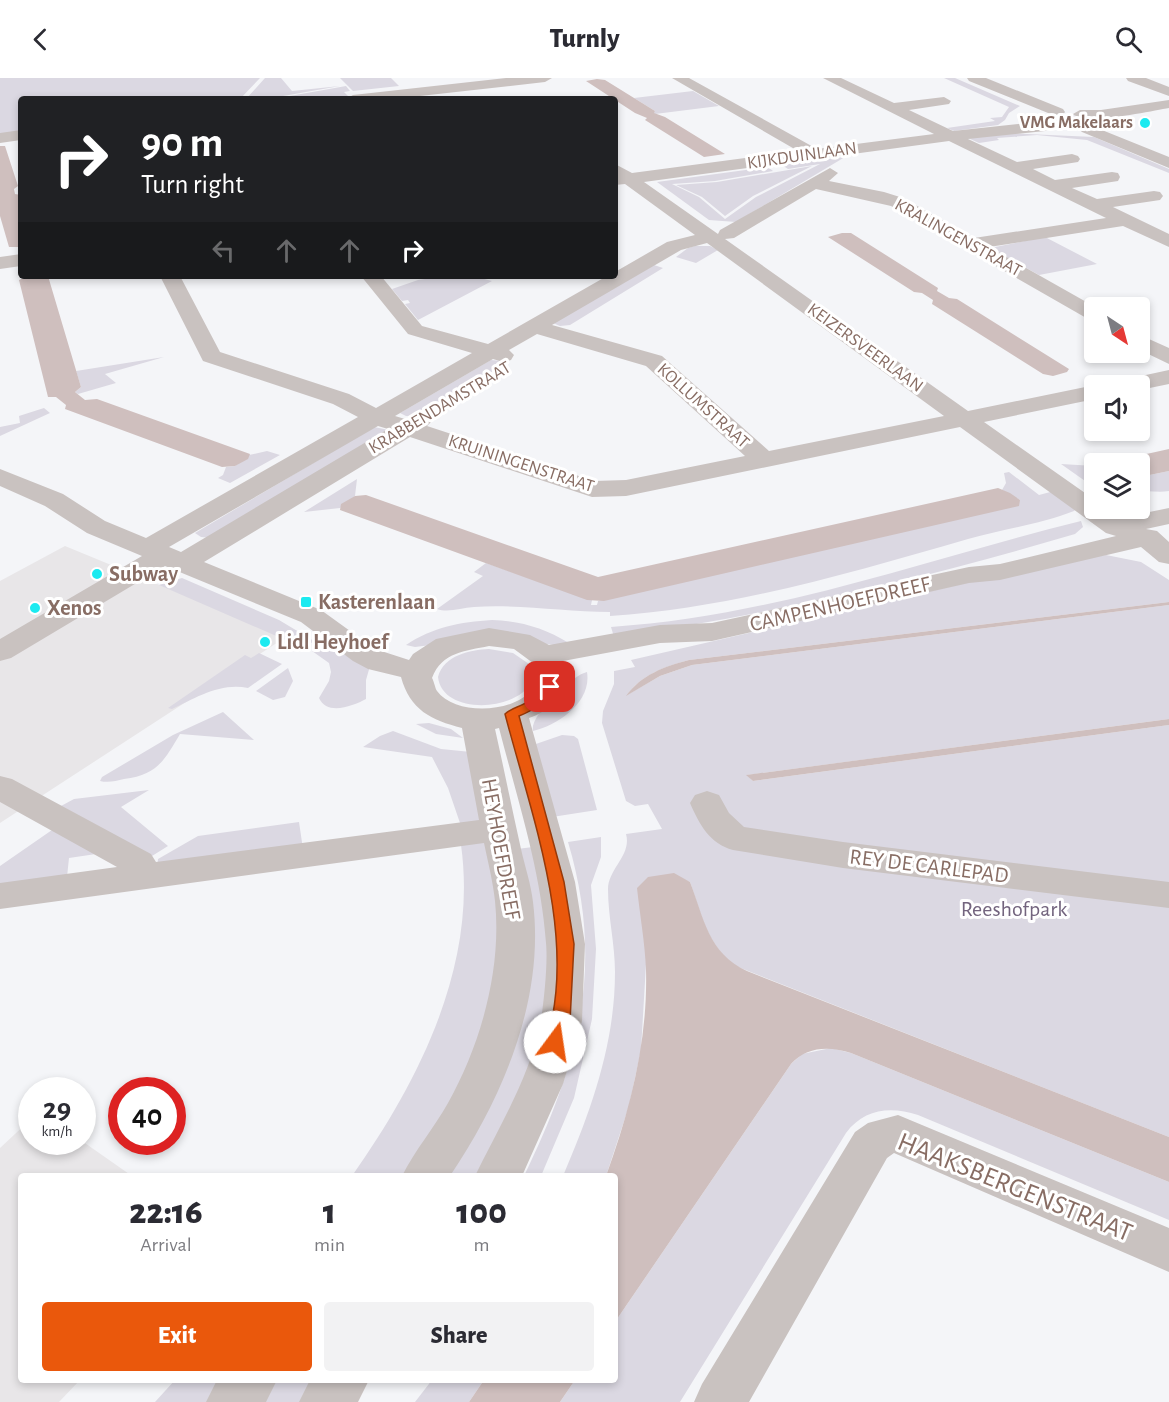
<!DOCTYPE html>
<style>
:root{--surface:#fff;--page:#f2f2f3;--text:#2b2b33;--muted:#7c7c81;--accent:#ea580c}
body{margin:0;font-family:"Alegreya Sans",sans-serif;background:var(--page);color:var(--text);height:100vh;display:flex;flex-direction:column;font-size:22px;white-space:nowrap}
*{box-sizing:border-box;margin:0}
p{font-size:20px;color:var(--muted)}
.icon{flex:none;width:33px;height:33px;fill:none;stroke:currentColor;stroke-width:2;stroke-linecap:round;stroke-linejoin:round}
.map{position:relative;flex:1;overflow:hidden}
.side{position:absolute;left:18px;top:1095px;width:600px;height:210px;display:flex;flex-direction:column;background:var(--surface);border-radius:6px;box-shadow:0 3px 9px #0003}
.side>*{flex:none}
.guide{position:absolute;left:18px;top:18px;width:600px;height:183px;border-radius:6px;box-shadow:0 3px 9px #0003;background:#202124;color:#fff;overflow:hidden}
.needle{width:39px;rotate:144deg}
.buttons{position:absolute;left:1084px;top:219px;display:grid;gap:12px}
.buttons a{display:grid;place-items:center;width:66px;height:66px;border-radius:6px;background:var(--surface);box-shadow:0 3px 9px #0003;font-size:30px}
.speed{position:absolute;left:18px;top:999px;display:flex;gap:12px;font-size:30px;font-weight:700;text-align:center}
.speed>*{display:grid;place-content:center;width:78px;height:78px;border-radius:50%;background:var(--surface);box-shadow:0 3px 9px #0003;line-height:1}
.speed small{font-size:15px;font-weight:400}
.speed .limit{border:9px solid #d22;background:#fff;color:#111}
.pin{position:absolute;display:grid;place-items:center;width:51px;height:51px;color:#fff;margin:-26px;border-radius:12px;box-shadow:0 3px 9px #0006}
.me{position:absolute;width:66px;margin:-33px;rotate:14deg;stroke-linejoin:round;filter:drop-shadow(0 0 4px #0008)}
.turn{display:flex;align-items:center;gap:21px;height:126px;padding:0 24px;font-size:27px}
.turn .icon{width:78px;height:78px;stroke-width:2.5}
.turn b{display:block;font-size:42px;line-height:51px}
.lanes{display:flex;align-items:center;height:57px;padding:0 24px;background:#0003;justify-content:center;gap:30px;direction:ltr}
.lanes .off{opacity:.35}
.eta{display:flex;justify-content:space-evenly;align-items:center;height:102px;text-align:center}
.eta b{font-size:36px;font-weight:800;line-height:42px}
.primary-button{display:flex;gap:12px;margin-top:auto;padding:12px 24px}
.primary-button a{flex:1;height:69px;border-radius:6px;background:var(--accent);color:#fff;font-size:24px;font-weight:800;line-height:69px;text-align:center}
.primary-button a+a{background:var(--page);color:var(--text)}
header{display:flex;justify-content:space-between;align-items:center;height:78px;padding:0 24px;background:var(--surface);font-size:27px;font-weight:800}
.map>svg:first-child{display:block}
</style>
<header><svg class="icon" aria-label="back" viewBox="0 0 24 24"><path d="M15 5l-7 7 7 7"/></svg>Turnly<svg class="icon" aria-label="search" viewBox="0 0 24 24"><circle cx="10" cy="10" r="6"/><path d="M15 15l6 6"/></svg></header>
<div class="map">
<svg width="1169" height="1324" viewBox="0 0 1169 1324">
<rect width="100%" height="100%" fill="#f4f5f8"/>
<!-- built -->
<path fill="#e8e6e8" d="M65,468l221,91 -286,186v-242z
M31,1041l1,23 50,-1 50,35h-111v204h59l-21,22h-59v-254z"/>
<!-- green -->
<path fill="#dbd8e2" d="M0,0h260l-20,21h-219v35l-21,3z
M265,0h16l11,13 48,-5 -74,13h-20z
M340,0h51l8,8 -46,5z
M944,0h11l65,28 -11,7 -4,7 -7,5 -44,6 -7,-3 48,-7 -5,-3 12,-1 7,-10z
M346,8l4,5 -6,1 6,6 -77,1z
M693,13l26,15 -64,8 -2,-1 2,-2 -21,-13z
M1066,36l16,3 6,6c-12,6 -36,6 -45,-5l8,-3z
M1006,55l88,4 75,32v4l-82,-33 -50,-5 -40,3 2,2 -20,3 -11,-5z
M845,79l-109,65 -27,-2 -52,-38 111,-15 5,4 -58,10 -43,3 27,13 26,22 31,-22 64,-33 -32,5 -6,-4z
M812,88l-59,30 -28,20 -23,-19 -26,-12 41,-3z
M1045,159l52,27 -58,11 -49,-27z
M695,168h15l8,4 -22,13 -20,-6 12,-9z
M654,187l9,3 -93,57 -10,1 -7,-3z
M446,198h27l19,5 -74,39 -13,-16 5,-1 -2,-3 -6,1 -10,-12 26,-9z
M164,279l-59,17 11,9 -38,11 -3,-2 6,-5 -5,-16z
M491,282l10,1 2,4 -85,51h-12l-6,-3z
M44,330l6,5 -50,23v-9l20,-4 -1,-7z
M374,349l15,3 -177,108 -11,-1 -6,-4z
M267,373l13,4 -50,28 -12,-5 5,-3 3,-8 9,-1 14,-11z
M1061,386l34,2v22z
M1169,393v20c-11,2 -20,-1 -29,1v-15z
M1009,394l30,23 15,-4 22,18 -2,2c-33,13 -71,18 -106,28 -118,34 -235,69 -358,77v-4c-45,0 -91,-8 -136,-5 -13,1 -26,6 -37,2l46,-33 -9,-4 12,-9 106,37 -1,5h6l1,-4 422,-101 -18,-10 4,-7 -2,-10z
M357,401l-2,17 -15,12 -36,4z
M1081,443l2,6 -8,7c-152,45 -305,81 -461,103l-3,-10c166,-11 311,-67 470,-106z
M1106,477l35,7 28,18v22l-480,58c-23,6 -48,15 -62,35l33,-19 32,-11 477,-60v114l-422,56 6,6 416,-56v412l-431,-170c-30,-18 -37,-54 -48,-85l-18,-7 -21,3 -10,172 -12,56 -23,70h-43c28,-65 52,-132 52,-204 0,-28 -7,-55 -7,-83 0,-20 24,-34 18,-55l36,-5 -14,-25 -13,2 -9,-5 -24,-78 1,-12 11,-27v-13l21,-4 -4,-7 439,-101z
M182,500l97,42 35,21 -10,7 -145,-63z
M492,542c29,1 52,8 77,23l-8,3 -15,-2 -115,1 -16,2 -9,-2c27,-18 54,-23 86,-25z
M327,563l16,13 27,12 -4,14v19c-13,7 -39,17 -47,-1l10,-17 2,-9 -2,-9 -17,-12z
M489,571l24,4 16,11 3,16c-12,32 -90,36 -94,-3 6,-22 32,-27 51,-28z
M259,575l23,11 -34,24c-27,-6 -53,10 -76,21l-4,-1 77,-53 6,3z
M288,590l5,13 -8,16 -12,3 -17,-9z
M587,594c5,30 -29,53 -54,59 -4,-15 39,-56 54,-59z
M223,634l31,28 -74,-6c-16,27 -23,41 -56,45 -8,2 -16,4 -24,2l2,-4 71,-42z
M429,645l22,6 12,9 -27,-4 -20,-10z
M393,653l48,18 30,3 20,72 -31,-1 -12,-35 -16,-31 -69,-10 17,-11z
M562,657l12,1 4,3 19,71 -45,7 -19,-72z
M149,712l-28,17 47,39 -16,10 -91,-50 13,-7z
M299,744l4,27 -146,20 1,-10 40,-23z
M52,752l44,24 -27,4 -2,19 -67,14v-25z
M601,759v20l-10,28 5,64 -4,70 -18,79 -33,78h-17c55,-113 81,-210 44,-334z
M494,760l12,55 -16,137 -82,146h-56c67,-95 126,-211 109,-331z
M541,768l8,131 -10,58 -18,54 -43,87h-34l21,-32 52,-295z
M831,970l20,5 318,129v38l-251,-105c-28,-9 -54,-6 -72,18l-166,269h-120l15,-22h40v-58l176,-258 11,-10z
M175,1302h59l-19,22h-60z
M274,1302h48l-19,22h-47z
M432,1302h52l-15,22h-54z"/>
<!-- water -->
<path fill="#cfbfbe" d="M597,1l8,1 50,31 -1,2 11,4 60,37 -21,3 -59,-37 2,-2 -12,-5 -49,-32z
M0,68h5l13,40 -4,3 1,5 6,1v52h-12l-9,-31z
M842,155h9l87,55 -1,3 12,7 8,1 112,70 -2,3 -14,4 -10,-2 -111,-70 1,-4 -11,-7 -8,-1 -86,-55z
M48,198l33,111 -6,5 10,8 12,-1 153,55 -2,5 -13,7 -13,1 -157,-58 1,-4 -10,-8h-8l-29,-117 6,-3z
M1169,371v22l-29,6v-13l-34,-1z
M998,410l12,5 10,7 -1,6 -415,95 -17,-1 -247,-90 1,-6 14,-8 11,-1 232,82z
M1169,524v3l-477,60 -32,11 -34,20c15,-21 39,-30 63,-36z
M1169,641v6l-416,56 -7,-6z
M674,795l16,9c14,36 18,71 57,89l422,166v45l-318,-129c-21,-7 -44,-7 -60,11l-176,258v-146h-9c24,-66 42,-135 40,-206 -1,-27 -6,-54 -9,-82l11,-11z
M484,1302h91l-15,22h-91z"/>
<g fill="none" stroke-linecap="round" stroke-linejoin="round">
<!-- minor -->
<path fill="#c9c2c0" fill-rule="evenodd" d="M506,0h46l-7,4 -152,17h-47l7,-4z
M672,0h17l128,71 117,-15 -111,-56h18l53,25 50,-6 7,4 -2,3 -40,6 44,21 92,-10 5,2 3,3 -8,5 -77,8 49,23 55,-8 6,2 2,3 -2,3 -45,7 22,11 57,-8 6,1 2,4 -2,4 -46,7 25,11 57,-8 6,1 3,4 -3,4 -47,7 56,27v13l-46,-21 -134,21 108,61h-2v13l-7,-2 -197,-113 -75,-17 -82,49 -9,1 243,172 127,-26 2,1 -2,13 -111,23 111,78v8h11l14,10 49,-10v16l-23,5 11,2 12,11v22l-10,-2 -18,-15 -141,33 -31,3 -257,58 -52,2 -97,18c13,26 -10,49 -34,57l46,164 10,62 -3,77 -19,63 -41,92h-47c24,-49 56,-101 66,-156 3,-20 7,-57 5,-77 -5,-73 -29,-145 -47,-215l-4,1c9,40 17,80 26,120 4,18 10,35 12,53 12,97 -30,195 -83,274h-48c13,-26 32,-48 46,-73 33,-59 54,-134 47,-202 -2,-19 -7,-39 -11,-58l-484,66v-26l117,-16 -117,-65v-26l12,3 139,75 5,8 323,-42 -17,-92c-31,-8 -52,-18 -61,-51l-33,-8 -15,-8 -52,-39 -136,-56 -154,92 -11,3v-22l142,-83 -55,-23 -42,-27 -45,-20v-17l63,25 42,27 41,17 212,-121 -25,-13 -130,-43 -43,-85h20l40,76 129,42 27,14 96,-55 -64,-19 -47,-58h20l41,50 66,18 119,-68h8v-4l52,-30 28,-7 -70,-51 -10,1v-21l17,9 166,-22zM949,63l157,77 -132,20 -71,-40 -19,-6 -55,-11 9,-8 -8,-5 -110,62 -2,4 -74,-52zM707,165l237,173 -175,35 -107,-95 -110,-31 129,-75zM537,256l109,32 99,90 -119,24 -32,1 -167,-55 6,-6 -4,-5 -8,-2 -16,6 -10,-3 98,-57 10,3 8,-2 3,-5 -5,-5zM378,348l10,3 -207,123 -12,-5zM960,349l146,106 10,3 -116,28 -31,3 -257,56 -52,2 -111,20 -19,-10 -41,-7 -53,11 -23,15 -4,6 -34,-11 -54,-39 -117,-48 206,-125 173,57 9,3 34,-1zM489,568l25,3 19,14c22,45 -72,61 -96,28 -2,-3 -3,-10 -5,-13 10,-26 33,-27 57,-32z
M967,0h19l77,31 2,3 -2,3h-10l-84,-34z
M1126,0h20l23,9v9l-41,-15z
M1169,22v8c-18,3 -85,18 -96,6l7,-4h21z
M1087,46l82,33v11l-87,-36 -3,-3z
M21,52v10l-21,3v-10z
M21,176v12l-21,3v-12z
M1140,257l29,13v16l-29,-14z
M1169,292v14l-29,6v-4h-25l3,-5z
M707,713l12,4 10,18 15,14 99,15 326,40v26l-326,-40 -110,-18c-23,-6 -34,-26 -43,-47l5,-8z
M898,1037l271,113v44l-275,-119 -7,5 -138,244h-55l8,-18 153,-252 13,-9z
M217,1302h60l-11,22h-60z
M310,1302h59l-11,22h-59z"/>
</g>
<!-- route -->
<path fill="#ea580c" stroke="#983908" stroke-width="1.5" d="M550,605l7,4c-11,15 -21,22 -38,29l45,166 10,62 -4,77 -9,26 -6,2 -6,-2 -3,-5c33,-102 -15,-228 -41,-328 6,-6 15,-7 22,-12 8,-5 14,-16 23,-19z"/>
<!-- markers -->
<g fill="#1ceaf0" stroke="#fff" stroke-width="2">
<circle cx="1145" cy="45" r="6"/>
<circle cx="97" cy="496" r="6"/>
<rect x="300" y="518" width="12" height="12" rx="3"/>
<circle cx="35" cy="530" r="6"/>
<circle cx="265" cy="564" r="6"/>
</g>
<g text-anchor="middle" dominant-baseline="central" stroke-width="6" stroke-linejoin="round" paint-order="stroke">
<!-- far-poi labels -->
<g font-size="18" font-weight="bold" fill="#886d64" stroke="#fff" text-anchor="end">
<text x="1133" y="45">VMG Makelaars</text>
</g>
<!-- far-street labels -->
<g font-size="18" fill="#886d64" stroke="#fff">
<text transform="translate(802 78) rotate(-8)">KIJKDUINLAAN</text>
<text transform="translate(958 160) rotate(29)">KRALINGENSTRAAT</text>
<text transform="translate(865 270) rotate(36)">KEIZERSVEERLAAN</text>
<text transform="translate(703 328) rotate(42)">KOLLUMSTRAAT</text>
<text transform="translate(440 330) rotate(-31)">KRABBENDAMSTRAAT</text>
<text transform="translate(521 386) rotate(18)">KRUININGENSTRAAT</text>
</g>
<!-- poi labels -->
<g font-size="22" font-weight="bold" fill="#886d64" stroke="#fff" text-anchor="start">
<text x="109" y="496">Subway</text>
<text x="318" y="524">Kasterenlaan</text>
<text x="47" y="530">Xenos</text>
<text x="277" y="564">Lidl Heyhoef</text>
</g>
<!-- street labels -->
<g font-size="22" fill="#886d64" stroke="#fff">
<text transform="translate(840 526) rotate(-13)">CAMPENHOEFDREEF</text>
<text transform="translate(501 771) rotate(80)">HEYHOEFDREEF</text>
<text transform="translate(929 788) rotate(7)">REY DE CARLEPAD</text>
</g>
<!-- park labels -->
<g font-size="22" fill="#73647e" stroke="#fff">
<text x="1014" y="831">Reeshofpark</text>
</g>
<!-- near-street labels -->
<g font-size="27" fill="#886d64" stroke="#fff">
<text transform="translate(1015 1109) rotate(22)">HAAKSBERGENSTRAAT</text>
</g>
</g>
</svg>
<div class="buttons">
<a><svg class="needle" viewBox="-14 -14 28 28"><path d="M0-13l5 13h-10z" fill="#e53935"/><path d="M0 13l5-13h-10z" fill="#7c7c81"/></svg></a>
<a><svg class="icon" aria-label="sound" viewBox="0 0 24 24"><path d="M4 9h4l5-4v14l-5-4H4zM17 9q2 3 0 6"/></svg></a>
<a><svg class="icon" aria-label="layers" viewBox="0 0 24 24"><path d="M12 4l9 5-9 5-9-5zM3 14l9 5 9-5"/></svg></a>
</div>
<div class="speed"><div>29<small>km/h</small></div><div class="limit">40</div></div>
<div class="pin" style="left:550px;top:609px;background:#d93025"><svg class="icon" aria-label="arrive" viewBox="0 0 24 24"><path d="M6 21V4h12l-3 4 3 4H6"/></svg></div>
<svg class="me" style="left:555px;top:964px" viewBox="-20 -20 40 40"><circle r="19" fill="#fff"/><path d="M0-13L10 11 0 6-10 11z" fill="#ea580c"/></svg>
<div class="guide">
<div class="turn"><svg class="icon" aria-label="right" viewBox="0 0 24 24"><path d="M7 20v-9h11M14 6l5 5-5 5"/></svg><div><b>90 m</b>Turn right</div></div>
<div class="lanes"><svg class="icon off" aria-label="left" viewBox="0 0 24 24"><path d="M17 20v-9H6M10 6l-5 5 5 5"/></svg><svg class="icon off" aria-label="ahead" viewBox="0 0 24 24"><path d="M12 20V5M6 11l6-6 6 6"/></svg><svg class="icon off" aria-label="ahead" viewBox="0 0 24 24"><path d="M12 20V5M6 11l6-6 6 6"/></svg><svg class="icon" aria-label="right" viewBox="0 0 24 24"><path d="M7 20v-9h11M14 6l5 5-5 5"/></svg></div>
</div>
<section class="side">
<div class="eta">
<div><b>22:16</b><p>Arrival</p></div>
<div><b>1</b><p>min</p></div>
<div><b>100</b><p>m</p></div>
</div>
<div class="primary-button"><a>Exit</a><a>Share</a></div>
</section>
</div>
